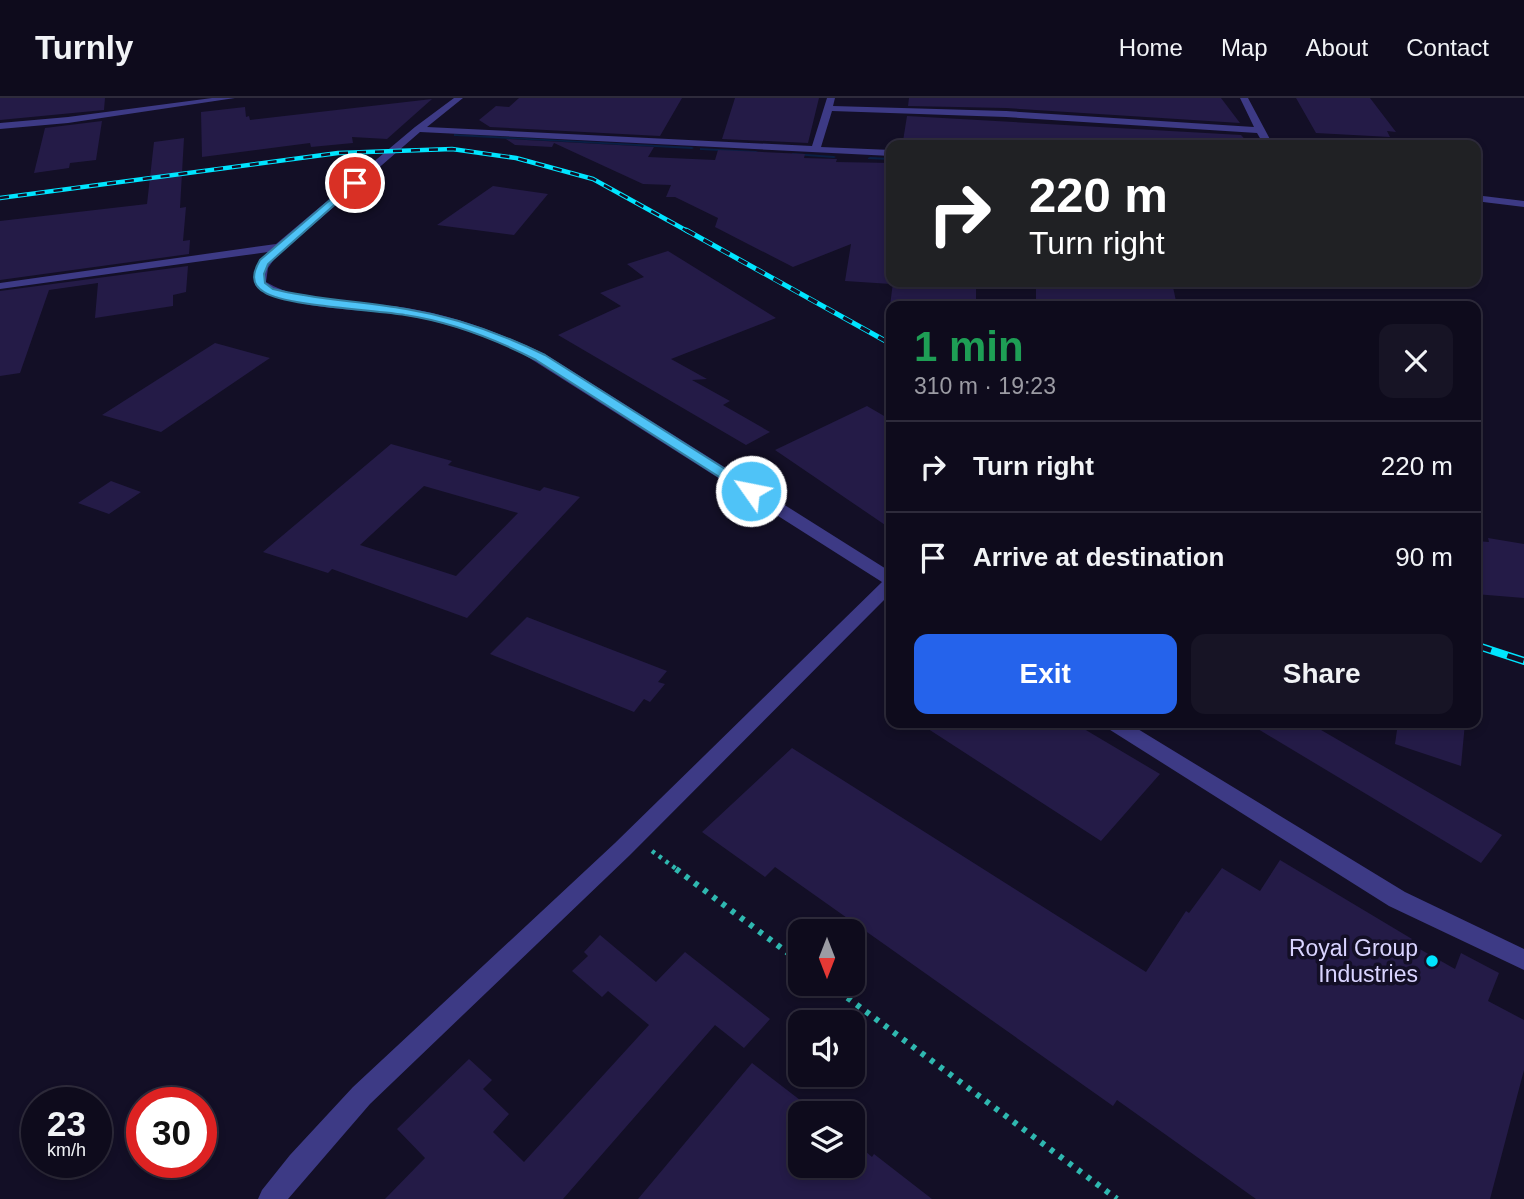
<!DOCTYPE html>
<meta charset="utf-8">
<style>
:root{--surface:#0e0b1c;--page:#171425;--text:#f1f3f6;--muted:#9b9ba3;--line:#2e2b3b;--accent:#2563eb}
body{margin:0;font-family:Arial,sans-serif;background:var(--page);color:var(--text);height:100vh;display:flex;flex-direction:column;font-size:26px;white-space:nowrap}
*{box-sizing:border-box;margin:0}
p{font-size:23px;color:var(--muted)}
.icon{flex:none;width:38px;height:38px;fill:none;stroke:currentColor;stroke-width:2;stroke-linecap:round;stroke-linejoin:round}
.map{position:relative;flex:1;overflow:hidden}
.drawer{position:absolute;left:886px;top:203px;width:595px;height:427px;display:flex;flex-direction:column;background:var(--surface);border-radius:14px;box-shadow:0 4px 10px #0003,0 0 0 2px var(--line)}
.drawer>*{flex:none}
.banner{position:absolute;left:886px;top:42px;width:595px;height:147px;border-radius:14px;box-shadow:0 4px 10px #0003,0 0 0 2px var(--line);background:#202124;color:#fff;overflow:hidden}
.needle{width:46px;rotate:180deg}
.tools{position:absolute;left:788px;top:821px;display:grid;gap:14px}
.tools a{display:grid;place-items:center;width:77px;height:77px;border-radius:14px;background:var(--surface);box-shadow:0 4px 10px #0003,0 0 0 2px var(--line);font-size:35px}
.speed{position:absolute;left:21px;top:989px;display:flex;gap:14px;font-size:35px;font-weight:700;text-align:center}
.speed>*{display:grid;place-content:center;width:91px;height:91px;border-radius:50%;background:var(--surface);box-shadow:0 4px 10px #0003,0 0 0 2px var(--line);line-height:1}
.speed small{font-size:18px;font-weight:400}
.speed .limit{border:10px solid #d22;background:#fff;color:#111}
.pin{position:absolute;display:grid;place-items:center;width:60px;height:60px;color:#fff;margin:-30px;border:4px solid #fff;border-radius:50%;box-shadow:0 2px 7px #0007}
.me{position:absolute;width:77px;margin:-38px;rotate:303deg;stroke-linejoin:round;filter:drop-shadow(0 0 5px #0008)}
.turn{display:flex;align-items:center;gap:24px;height:147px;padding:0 28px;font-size:32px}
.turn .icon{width:91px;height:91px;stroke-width:2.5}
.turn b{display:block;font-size:49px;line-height:60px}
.round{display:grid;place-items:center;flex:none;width:74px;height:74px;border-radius:14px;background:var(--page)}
.head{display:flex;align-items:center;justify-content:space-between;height:119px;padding:0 28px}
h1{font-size:42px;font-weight:600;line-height:52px;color:#1e9e55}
.button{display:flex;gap:14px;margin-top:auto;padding:14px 28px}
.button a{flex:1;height:80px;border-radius:14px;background:var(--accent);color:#fff;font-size:28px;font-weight:600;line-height:80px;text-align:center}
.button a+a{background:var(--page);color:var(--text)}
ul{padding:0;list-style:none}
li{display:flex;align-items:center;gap:21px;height:91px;padding:0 28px;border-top:2px solid var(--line)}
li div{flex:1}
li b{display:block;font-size:26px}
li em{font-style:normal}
header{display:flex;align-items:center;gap:42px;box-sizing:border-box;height:98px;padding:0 35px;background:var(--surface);border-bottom:2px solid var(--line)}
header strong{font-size:33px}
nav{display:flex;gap:38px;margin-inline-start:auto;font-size:24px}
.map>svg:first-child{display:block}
</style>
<header>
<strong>Turnly</strong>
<nav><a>Home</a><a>Map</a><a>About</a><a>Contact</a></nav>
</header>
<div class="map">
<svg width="1524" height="1101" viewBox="0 0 1524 1101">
<rect width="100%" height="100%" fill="#130f26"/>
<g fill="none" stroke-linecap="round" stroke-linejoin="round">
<!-- stream -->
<path fill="#0a1f44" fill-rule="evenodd" d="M454,36l238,13 2,1 -2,1 -236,-13h-2z
M700,50l56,3 2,1 -2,1 -54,-3h-2z
M792,55l42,3 2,1 -2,1 -40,-3h-2z
M870,59l21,1v2l-23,-1v-1z"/>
</g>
<!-- building -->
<path fill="#241b47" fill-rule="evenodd" d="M0,0h105l-1,12 -104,10z
M519,0h163l-22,38 -170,-9 -11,-7 17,-14 13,1z
M735,0h84l-11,45 -86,-4z
M909,0h312l19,25 -234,-15 -98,-2z
M1296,0h74l26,34 -9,-1 3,6 -74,-4z
M432,1l-45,40 -35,-2 1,6 -42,4 -1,-4 -108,14 -1,-45 44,-5 1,10 3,-1 1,4z
M907,18l334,19 9,10h-296l-51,-4z
M102,23l-6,39 -26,3 -1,5 -35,5 11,-45z
M184,40l-4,70 6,-1 -3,34 7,-1 -1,14 -189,26v-59l147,-17 7,-62z
M506,41l148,8 -6,10 67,3 3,-10 87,4 -1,4 33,1 -1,3 55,1v121l-46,-3 6,-37 -58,23 -78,-40 3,-9 -43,-21h-9l5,-12 -28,-1 -89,-41 -2,4 -37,-2z
M493,88l55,8 -34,41 -77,-10z
M668,153l108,67 -105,41 36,20 -15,1 38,21 -7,4 47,27 -24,13 -188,-110 63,-29 -21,-13 44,-16 -17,-13z
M188,168l-2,26 -13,3v11l-78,12 3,-35 -49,7 -29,83 -20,3v-85z
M893,184h83v24h-86z
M1036,184h136l5,24h-141z
M215,245l55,15 -109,74 -59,-17z
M867,308l24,14v109l-116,-79z
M391,346l61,17 -4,4 92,26 4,-4 36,10 -113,121 -135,-49 -4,4 -65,-21zM424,388l94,27 -62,63 -96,-31z
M111,383l30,11 -32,22 -31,-11z
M1488,440l36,6v54l-49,-4v-53l14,1z
M527,519l140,54 -9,11 7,2 -15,18 -6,-3 -10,13 -144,-58z
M919,625h155l86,51 -59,67z
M1248,625h61l193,112 -21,28z
M1398,625h67l-4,43 -66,-22z
M792,650l354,224 40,-61 3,2 33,-45 38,23 20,-31 132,79 -3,4 46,26 6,-16 38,20 -11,28 36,19v50l-34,129h-234l-139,-99 -4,6 -338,-239 -10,10 -63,-45z
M600,837l56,47 29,-30 85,67 -26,29 -29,-23 -152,174h-178l40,-41 -28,-29 72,-70 23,21 -9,9 26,25 -16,18 31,30 125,-137 -41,-34 -6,6 -30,-26 16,-15 -4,-4z
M752,965l48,37v66h52v-26l20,17 2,-3 58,45h-294z"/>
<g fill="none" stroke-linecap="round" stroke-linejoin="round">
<!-- path-far1 -->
<path stroke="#2fb8b0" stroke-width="4.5" stroke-dasharray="3.5 5" stroke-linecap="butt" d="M652,753l27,20"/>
<!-- path -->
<path stroke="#2fb8b0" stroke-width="6" stroke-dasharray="4.5 7" stroke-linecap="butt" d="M676,771l124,93
M829,886l288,215"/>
<!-- street -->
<path fill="#3d3a85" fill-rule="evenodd" d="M212,0h23l-167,25 -68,6v-6l68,-6z
M454,0h9l-36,29 385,19 15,-48h8l-2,8 173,5 248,16 -14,-29h8l25,47h-9l-7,-12 -251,-16 -174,-6 -11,36 70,3v6l-471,-24 -145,126 -7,10 -2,14c41,24 95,19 141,26 48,8 94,25 138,46l346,218v21l-261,262 -260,249 -82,95h-30l4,-9 28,-35 63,-68 262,-244 267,-261 -362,-230c-36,-16 -73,-30 -112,-36 -50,-9 -107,-3 -152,-30 -5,-13 3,-24 12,-34l-268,37v-6l276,-39 139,-117z
M1475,97l49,6v6l-49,-6z
M1105,625h23l277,169 119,57v21l-135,-64 -282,-178z"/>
<!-- rail-far2 casing -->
<g stroke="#00e5ff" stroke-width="4.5">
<path id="rail-far2" d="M0,100l338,-45 114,-4 64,9 77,21 96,53"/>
</g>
<!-- rail-far1 casing -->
<g stroke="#00e5ff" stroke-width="5">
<path id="rail-far1" d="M686,132l205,114"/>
</g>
<!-- rail casing -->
<g stroke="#00e5ff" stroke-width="8">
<path id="rail" d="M1475,547l49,16"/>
</g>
<!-- rail-far2 -->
<use href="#rail-far2" stroke="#130f26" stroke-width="2.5" stroke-dasharray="9" stroke-linecap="butt"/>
<!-- rail-far1 -->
<use href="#rail-far1" stroke="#130f26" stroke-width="3.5" stroke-dasharray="10" stroke-linecap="butt"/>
<!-- rail -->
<use href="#rail" stroke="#130f26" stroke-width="5" stroke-dasharray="17" stroke-linecap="butt"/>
</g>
<!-- route -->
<path fill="#4fc3f7" stroke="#337fa1" stroke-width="2" d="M352,83l7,2 -91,81 -4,10 1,9 8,6c43,11 89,12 133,20 49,8 94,24 139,46l210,133v6h-9l-210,-134c-41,-21 -84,-38 -131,-45 -29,-5 -121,-9 -141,-23 -14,-8 -11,-20 -4,-32z"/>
<!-- markers -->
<circle fill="#00e5ff" stroke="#130f26" stroke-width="2.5" cx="1432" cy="863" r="7"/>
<g text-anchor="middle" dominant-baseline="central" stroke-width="7" stroke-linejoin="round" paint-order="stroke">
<!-- near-poi labels -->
<g font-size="23" fill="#d9d4ff" stroke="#130f26" text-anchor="end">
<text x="1418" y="850">Royal Group<tspan x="1418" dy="26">Industries</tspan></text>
</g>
</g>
</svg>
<div class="tools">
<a><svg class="needle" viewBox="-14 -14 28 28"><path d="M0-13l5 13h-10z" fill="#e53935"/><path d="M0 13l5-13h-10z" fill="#9b9ba3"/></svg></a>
<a><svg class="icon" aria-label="sound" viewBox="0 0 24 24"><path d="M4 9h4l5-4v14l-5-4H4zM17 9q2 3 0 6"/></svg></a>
<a><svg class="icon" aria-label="layers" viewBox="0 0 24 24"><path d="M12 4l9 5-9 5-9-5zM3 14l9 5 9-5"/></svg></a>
</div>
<div class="speed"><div>23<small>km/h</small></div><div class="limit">30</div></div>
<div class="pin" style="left:355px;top:85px;background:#d93025"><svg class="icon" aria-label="arrive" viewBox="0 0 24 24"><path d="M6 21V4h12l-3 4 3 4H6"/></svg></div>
<svg class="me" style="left:751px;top:393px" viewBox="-20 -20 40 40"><circle r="17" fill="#4fc3f7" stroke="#fff" stroke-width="3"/><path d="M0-11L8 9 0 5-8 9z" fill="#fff"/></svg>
<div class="banner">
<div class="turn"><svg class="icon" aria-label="right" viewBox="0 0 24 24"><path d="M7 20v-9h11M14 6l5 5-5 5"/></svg><div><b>220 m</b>Turn right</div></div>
</div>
<section class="drawer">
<div class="head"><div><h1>1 min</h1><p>310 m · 19:23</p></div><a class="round"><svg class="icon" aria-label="close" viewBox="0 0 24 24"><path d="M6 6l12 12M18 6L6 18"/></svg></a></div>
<ul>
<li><svg class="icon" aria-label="right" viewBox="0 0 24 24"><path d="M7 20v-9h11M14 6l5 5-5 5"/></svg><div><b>Turn right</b></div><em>220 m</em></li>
<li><svg class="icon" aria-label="arrive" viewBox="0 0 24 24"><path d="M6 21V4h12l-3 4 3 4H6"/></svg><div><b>Arrive at destination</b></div><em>90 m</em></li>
</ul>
<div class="button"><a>Exit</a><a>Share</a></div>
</section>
</div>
